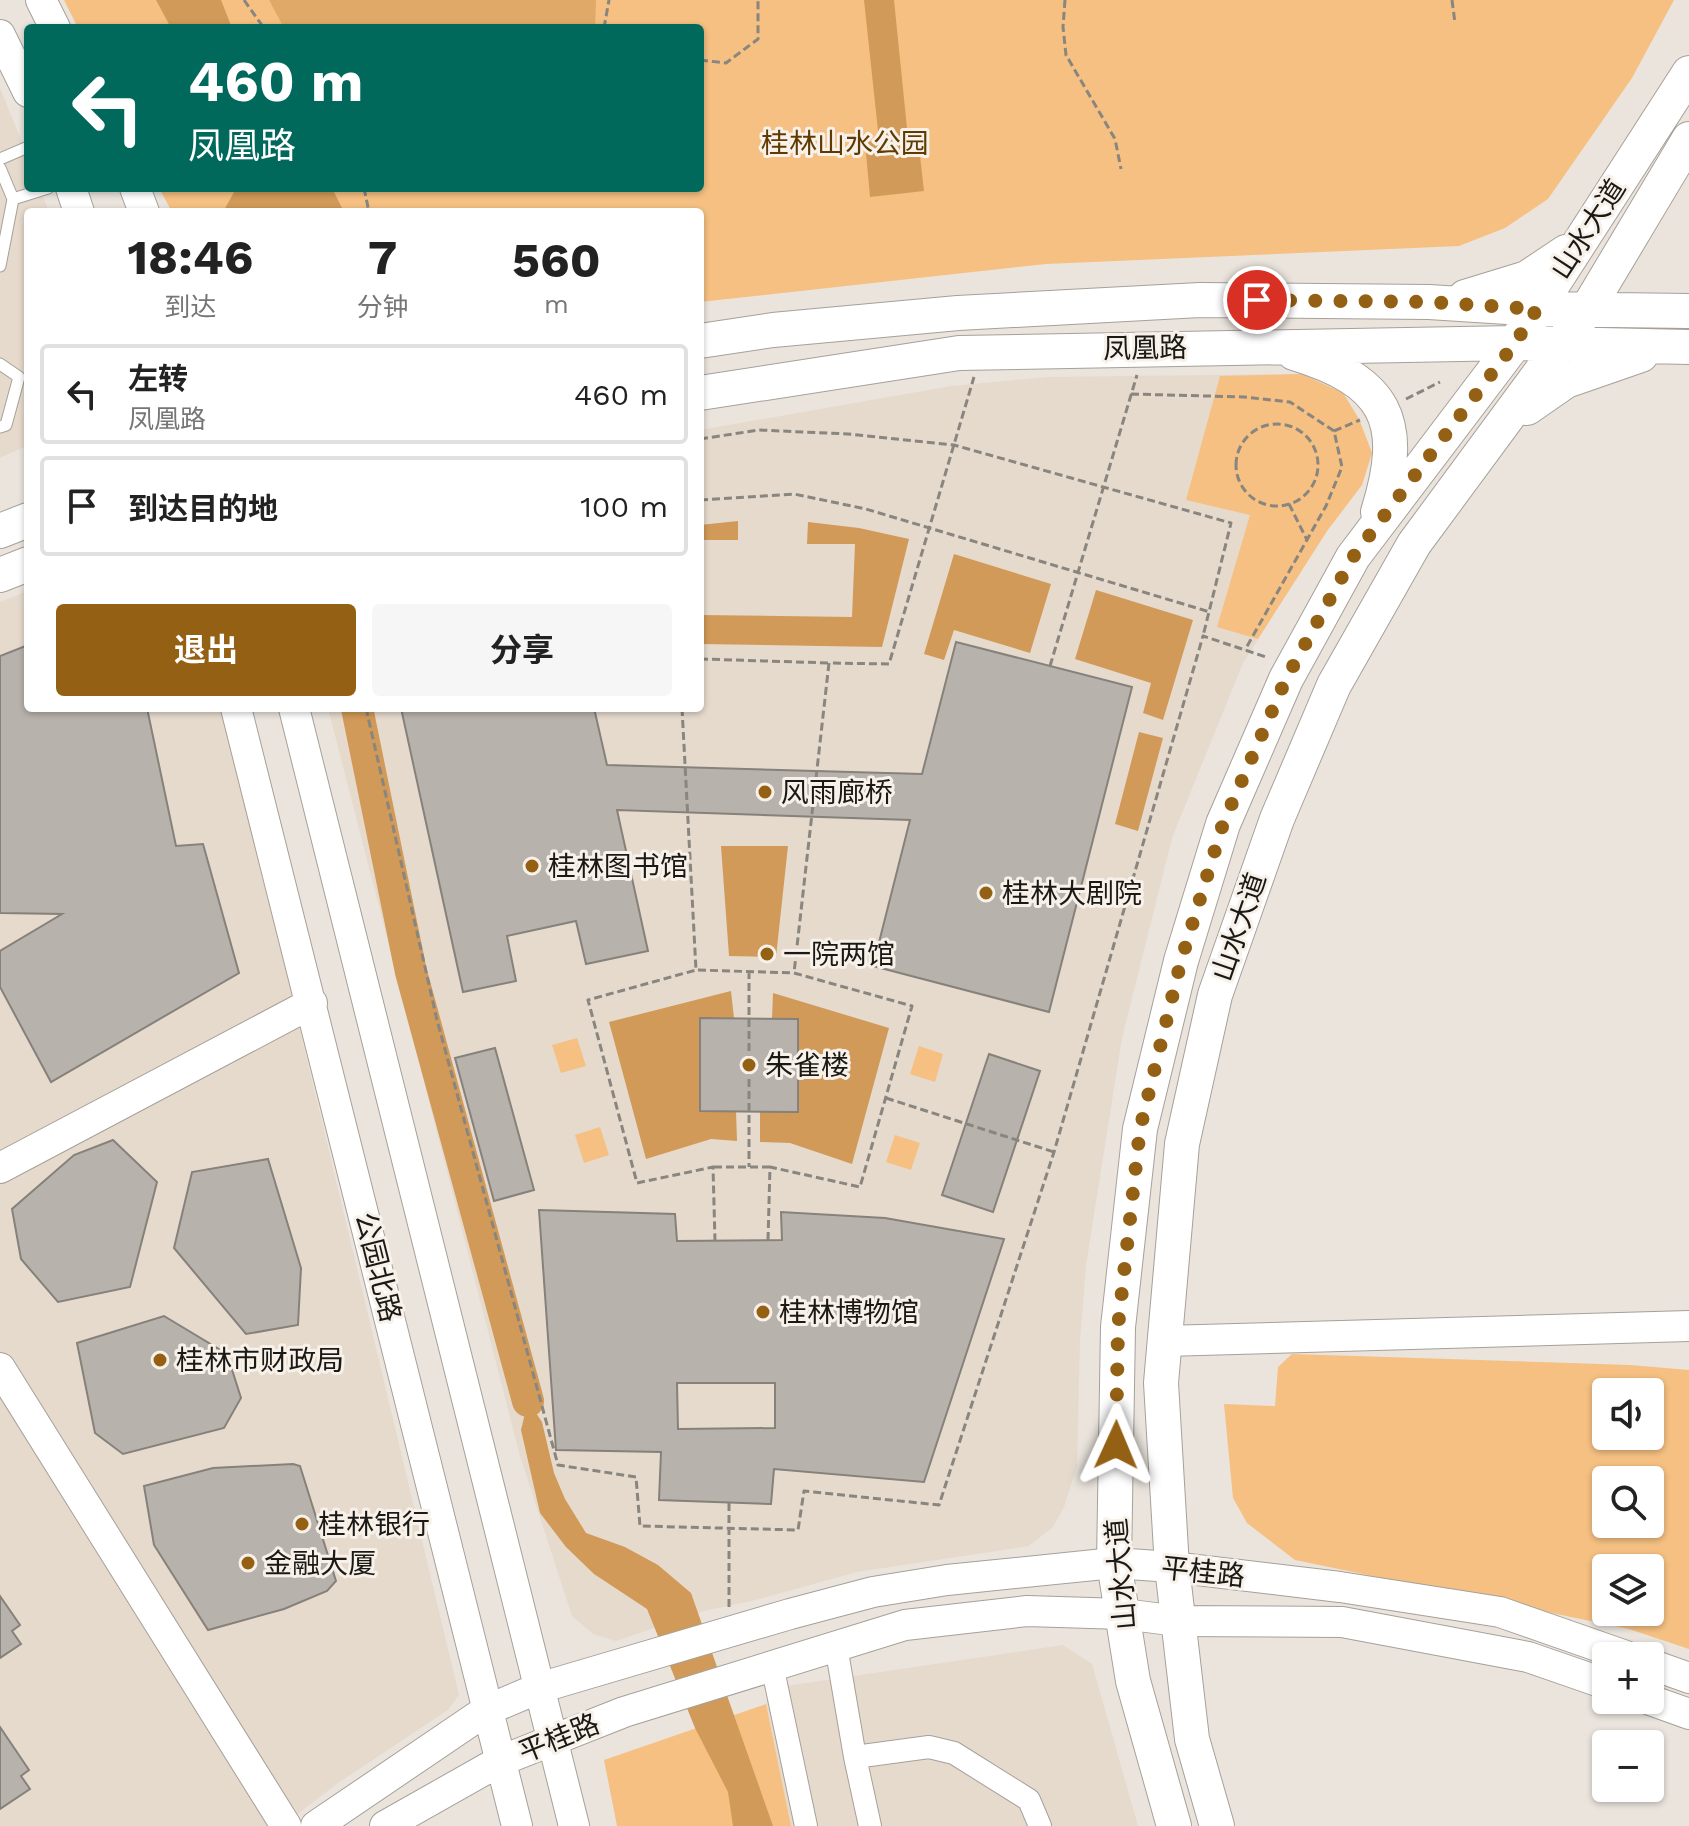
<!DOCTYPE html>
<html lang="zh">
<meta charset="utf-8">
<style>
:root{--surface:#fff;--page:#f6f6f6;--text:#222;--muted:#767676;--line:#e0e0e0;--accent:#946014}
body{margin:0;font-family:"Work Sans","Noto Sans SC",sans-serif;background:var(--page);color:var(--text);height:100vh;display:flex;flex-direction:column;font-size:30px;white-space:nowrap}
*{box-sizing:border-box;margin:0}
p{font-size:26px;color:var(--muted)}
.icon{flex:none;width:44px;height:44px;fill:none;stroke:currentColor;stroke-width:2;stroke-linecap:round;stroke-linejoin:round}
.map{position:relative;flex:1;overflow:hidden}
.details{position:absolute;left:24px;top:208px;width:680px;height:504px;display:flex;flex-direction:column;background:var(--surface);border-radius:8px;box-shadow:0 2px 6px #0004}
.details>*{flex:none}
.top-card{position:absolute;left:24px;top:24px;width:680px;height:168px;border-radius:8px;box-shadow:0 2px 6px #0004;background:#00695c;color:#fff;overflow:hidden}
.fabs{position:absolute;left:1592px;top:1378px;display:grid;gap:16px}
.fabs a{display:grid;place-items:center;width:72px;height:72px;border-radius:8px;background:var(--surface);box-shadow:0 2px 6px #0004;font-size:40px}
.pin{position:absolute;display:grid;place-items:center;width:68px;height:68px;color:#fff;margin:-34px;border:4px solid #fff;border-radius:50%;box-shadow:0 2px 8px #0007}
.me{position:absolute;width:88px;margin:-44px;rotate:1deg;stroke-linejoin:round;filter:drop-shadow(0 0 6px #0008)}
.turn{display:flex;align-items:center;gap:28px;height:168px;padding:0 32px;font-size:36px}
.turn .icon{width:104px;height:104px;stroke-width:2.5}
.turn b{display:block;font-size:56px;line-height:68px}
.eta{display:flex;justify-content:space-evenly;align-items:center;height:136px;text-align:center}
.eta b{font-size:48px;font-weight:700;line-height:56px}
.primary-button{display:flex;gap:16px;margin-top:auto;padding:16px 32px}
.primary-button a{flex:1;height:92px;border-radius:8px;background:var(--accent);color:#fff;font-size:32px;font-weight:700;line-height:92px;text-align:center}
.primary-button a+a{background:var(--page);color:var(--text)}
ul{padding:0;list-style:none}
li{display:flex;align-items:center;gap:24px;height:100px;margin:0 16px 12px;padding:0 16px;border:4px solid var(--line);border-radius:8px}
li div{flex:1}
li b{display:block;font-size:30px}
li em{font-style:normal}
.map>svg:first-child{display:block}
</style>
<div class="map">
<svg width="1689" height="1826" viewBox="0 0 1689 1826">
<rect width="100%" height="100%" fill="#eae4dd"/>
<!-- built -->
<path fill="#e6dacd" d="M0,88l28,69v31h12l9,24h-21v233l-28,13z
M1302,374l41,19 16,26 13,34 -10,32 -35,46 -84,132 -71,175 -50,200 -36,227 -6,76 -3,125 -13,41 -11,20 -24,19 -172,26 -101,28 -52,11 -88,30 -23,-7 -21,-18 -52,-160 -192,-748h372v-278l251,-44 96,-9z
M28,591v117h195l236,987 -11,15 -110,73 -56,43h-282v-1224z
M1063,1645l29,19 46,162h-347l-25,-122 6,-16z"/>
<!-- green -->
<path fill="#f5c082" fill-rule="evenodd" d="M64,0h1610l-42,78 -84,121 -43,29 -46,18 -413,18 -346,38v-90h-528l-13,-24h541v-160h-622z
M1302,374l41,19 16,26 13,34 -10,32 -35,46 -69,108 -41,-12 33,-112 -64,-15 34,-124z
M577,1038l9,28 -25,7 -9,-28z
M919,1046l24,8 -8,28 -25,-8z
M600,1127l9,28 -25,8 -9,-28z
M895,1135l25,8 -9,27 -25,-8z
M1292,1354l338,11 59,5v279l-60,-20 -334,-69 -48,-37 -14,-25 -9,-94 51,2 3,-39zM1606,1392h44v44h-44zM1606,1480h44v44h-44zM1606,1568h44v44h-44z
M766,1704l25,122h-174l-13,-66z"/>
<!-- forest -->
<path fill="#e1a967" d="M269,0h327l-1,28h-311z"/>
<!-- water -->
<path fill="#d19a58" d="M156,0h65l11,28h-61z
M864,0h30l14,138h10l6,53 -54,6 -5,-55 14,-2z
M233,188h99l12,24h-121l11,-20z
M738,521v19h-38v-15z
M808,522l51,6 50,11 -27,108 -182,-3v-29l152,2 3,-73h-48z
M954,554l97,30 -21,69 -76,-23 -10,30 -20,-6z
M1096,590l97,30 -30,100 -20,-7 8,-30 -76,-24z
M1139,732l24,6 -25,93 -23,-7z
M721,846h67l-12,111 -47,-1z
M731,991l3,27 -34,1v92h36l1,30 -26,-2 -65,20 -37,-137z
M773,993l116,35 -37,136 -62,-21 -30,-1v-30l38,-1v-92h-26z
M528,1401l14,21 12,51 11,26 21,34 39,14 33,18 33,28 82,233h-40l-5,-34 -33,-64 -48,-119 -53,-35 -28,-27 -26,-34 -19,-83z"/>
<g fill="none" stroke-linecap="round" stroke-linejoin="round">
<!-- river -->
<path stroke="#d19a58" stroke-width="32" d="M357,708l54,264 117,429"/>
</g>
<!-- building -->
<path fill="#b8b2ac" stroke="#86817a" stroke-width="2" fill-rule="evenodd" d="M956,642l176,45 -83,325 -176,-46 37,-146 -293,-10 31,141 -62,13 -10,-43 -69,15 9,45 -53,11 -62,-284h193l13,57 315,9z
M28,645v63h119l29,138 27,-2 36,129 -188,109 -51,-95v-36l62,-37 -62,-1v-257z
M700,1018l98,1v93l-98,-1z
M495,1048l39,142 -40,11 -39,-143z
M989,1054l51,17 -47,141 -51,-17z
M113,1140l44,42 -27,105 -72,15 -37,-43 -9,-50 62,-54z
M268,1159l33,109 -3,57 -52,9 -72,-86 18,-76z
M539,1210l136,4 2,27 105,-1 -1,-28 104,6 119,21 -80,243 -150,-13 -3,35 -112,-4 2,-48 -105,-2zM677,1383h98v45l-97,1z
M164,1316l63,38 14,44 -17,30 -101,26 -28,-21 -18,-90z
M293,1464l7,2 36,115 -9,10 -43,18 -76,21 -54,-85 -10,-59 69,-18z
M0,1596l20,29 -8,6 9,13 -21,14z
M0,1727l29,43 -8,6 9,13 -30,20z"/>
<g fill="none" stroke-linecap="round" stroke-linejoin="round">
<!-- lane casing -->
<g stroke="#a6a099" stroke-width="13">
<path id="lane" d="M0,159l28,-12
M0,168l13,31 -13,67
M13,199l35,-11
M0,364l19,13 -13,48 -6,2"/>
</g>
<!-- street casing -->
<g stroke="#a6a099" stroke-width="24">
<path id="street" d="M836,1646l19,111 74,-10 25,6 75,47 11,26
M772,1665l34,161
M855,1757l15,69"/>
</g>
<!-- secondary casing -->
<g stroke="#a6a099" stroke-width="32">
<path id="secondary" d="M41,0l14,28
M0,35l28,57
M71,188l8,24
M135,188l9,24
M236,708l281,1118
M294,708l280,1118
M0,1168l312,-165
M1165,1341l524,-15
M0,1368l286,458
M1650,1664l39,14
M1650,1700l39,14
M316,1826l171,-116 52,-22 251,-74 83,-22 74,-12 167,-17 58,4 168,20 160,25 126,44
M385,1826l115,-65 124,-49 281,-87 122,-14 96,3 55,7 164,1 186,35 78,27"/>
</g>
<!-- primary casing -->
<g stroke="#a6a099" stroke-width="36">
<path id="primary" d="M1465,297l62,-19 39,-26
M700,341l73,-11 185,-17 242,-13 229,2 108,7 152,2
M1294,353c92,28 113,67 84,159
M700,393l259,-40 556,-10 174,4
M1527,408l39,-27 75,-26
M0,531l28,-11
M0,575l28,-11
M1174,1826l-41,-145 -19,-118 4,-236 22,-198 41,-168 42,-137 63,-145 67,-122 162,-214 174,-270
M1217,1826l-25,-87 -20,-172 -11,-184 21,-239 33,-149 62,-176 57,-134 80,-141 174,-236 101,-169"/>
</g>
<!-- path -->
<path stroke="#89857f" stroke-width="3" stroke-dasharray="8 4" stroke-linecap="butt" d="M244,0l20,28
M1065,0l-2,27 3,28 49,84 6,30
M1452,0l3,23
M604,28l5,-28
M700,60l26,3 32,-24v-39
M364,188l5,24
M1131,394l113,3 46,5 44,29 8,36 -16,39 -81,144
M1406,399l34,-17
M1236 465a41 41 0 1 1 82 0a41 41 0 1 1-82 0Z
M1334,431l26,-11
M700,439l59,-9 89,4 106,11 277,78 -28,113
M700,500l94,-6 72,15 344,103
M1289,504l18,36
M700,659l129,4
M1050,666l87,-291
M366,708l71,312 121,445 78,12 4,49 158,4 6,-39 135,14 115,-353 149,-516 63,21
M682,708l14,262 -108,30 49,183 76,-16 2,74
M698,970l96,3
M749,971v196
M886,1098l168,54
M714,1167h56
M768,1240l2,-73 90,20 52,-181 -118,-33 35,-310 60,1 85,-287
M729,1503v104"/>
<!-- lane -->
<use href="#lane" stroke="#fff" stroke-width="11"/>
<!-- street -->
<use href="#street" stroke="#fff" stroke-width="22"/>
<!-- secondary -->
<use href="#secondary" stroke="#fff" stroke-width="30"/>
<!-- primary -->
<use href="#primary" stroke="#fff" stroke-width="34"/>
</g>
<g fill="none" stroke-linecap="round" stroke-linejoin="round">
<!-- route -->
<path stroke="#946014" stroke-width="14" stroke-dasharray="0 25.2" d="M1116,1445l2,-118 22,-198 41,-168 42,-137 63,-145 67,-122 162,-214 22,-34 -108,-7 -172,-2"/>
</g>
<!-- markers -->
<g fill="#946014" stroke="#f7f1ea" stroke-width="3">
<circle cx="765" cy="792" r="8"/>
<circle cx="532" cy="866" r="8"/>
<circle cx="986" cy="893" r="8"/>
<circle cx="767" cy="954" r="8"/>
<circle cx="749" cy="1065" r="8"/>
<circle cx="763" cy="1312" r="8"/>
<circle cx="160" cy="1360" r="8"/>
<circle cx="302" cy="1524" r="8"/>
<circle cx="248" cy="1563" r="8"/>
</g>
<g text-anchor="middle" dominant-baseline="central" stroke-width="6" stroke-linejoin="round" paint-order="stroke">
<!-- park labels -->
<g font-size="28" fill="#5f3b02" stroke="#f7f1ea">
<text x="845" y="143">桂林山水公园</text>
</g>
<!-- street labels -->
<g font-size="28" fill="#1b1916" stroke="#f7f1ea">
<text transform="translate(1588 229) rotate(-57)">山水大道</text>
<text transform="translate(1145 348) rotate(-1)">凤凰路</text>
<text transform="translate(1239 927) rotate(-71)">山水大道</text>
<text transform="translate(378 1267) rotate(76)">公园北路</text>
<text transform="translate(1203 1572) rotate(6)">平桂路</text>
<text transform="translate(1121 1574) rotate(-95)">山水大道</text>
<text transform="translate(559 1738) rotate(-22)">平桂路</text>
</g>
<!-- poi labels -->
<g font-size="28" fill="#1b1916" stroke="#f7f1ea" text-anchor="start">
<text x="781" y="792">风雨廊桥</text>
<text x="548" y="866">桂林图书馆</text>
<text x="1002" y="893">桂林大剧院</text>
<text x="783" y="954">一院两馆</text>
<text x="765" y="1065">朱雀楼</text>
<text x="779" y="1312">桂林博物馆</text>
<text x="176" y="1360">桂林市财政局</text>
<text x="318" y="1524">桂林银行</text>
<text x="264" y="1563">金融大厦</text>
</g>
</g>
</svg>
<div class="fabs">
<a><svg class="icon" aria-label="sound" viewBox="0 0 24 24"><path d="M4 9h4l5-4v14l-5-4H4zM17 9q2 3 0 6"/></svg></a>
<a><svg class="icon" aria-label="search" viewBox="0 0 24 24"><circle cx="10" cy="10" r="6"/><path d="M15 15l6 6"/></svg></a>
<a><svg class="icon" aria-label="layers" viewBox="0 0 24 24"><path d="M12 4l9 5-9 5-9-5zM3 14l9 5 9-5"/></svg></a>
<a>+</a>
<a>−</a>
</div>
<div class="pin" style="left:1257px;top:300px;background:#d93025"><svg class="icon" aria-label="arrive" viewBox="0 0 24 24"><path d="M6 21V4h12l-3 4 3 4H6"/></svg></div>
<svg class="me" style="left:1116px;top:1445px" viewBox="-20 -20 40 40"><path d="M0-17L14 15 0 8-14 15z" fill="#946014" stroke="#fff" stroke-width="4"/></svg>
<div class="top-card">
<div class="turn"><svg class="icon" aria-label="left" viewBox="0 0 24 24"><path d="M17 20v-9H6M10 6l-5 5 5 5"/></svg><div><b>460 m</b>凤凰路</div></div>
</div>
<section class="details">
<div class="eta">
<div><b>18:46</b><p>到达</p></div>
<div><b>7</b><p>分钟</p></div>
<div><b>560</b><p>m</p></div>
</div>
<ul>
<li><svg class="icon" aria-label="left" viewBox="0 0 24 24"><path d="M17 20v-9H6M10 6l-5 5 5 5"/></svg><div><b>左转</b><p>凤凰路</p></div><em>460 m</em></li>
<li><svg class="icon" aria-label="arrive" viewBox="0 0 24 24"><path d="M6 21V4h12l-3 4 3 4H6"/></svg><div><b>到达目的地</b></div><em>100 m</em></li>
</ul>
<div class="primary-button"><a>退出</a><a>分享</a></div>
</section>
</div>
